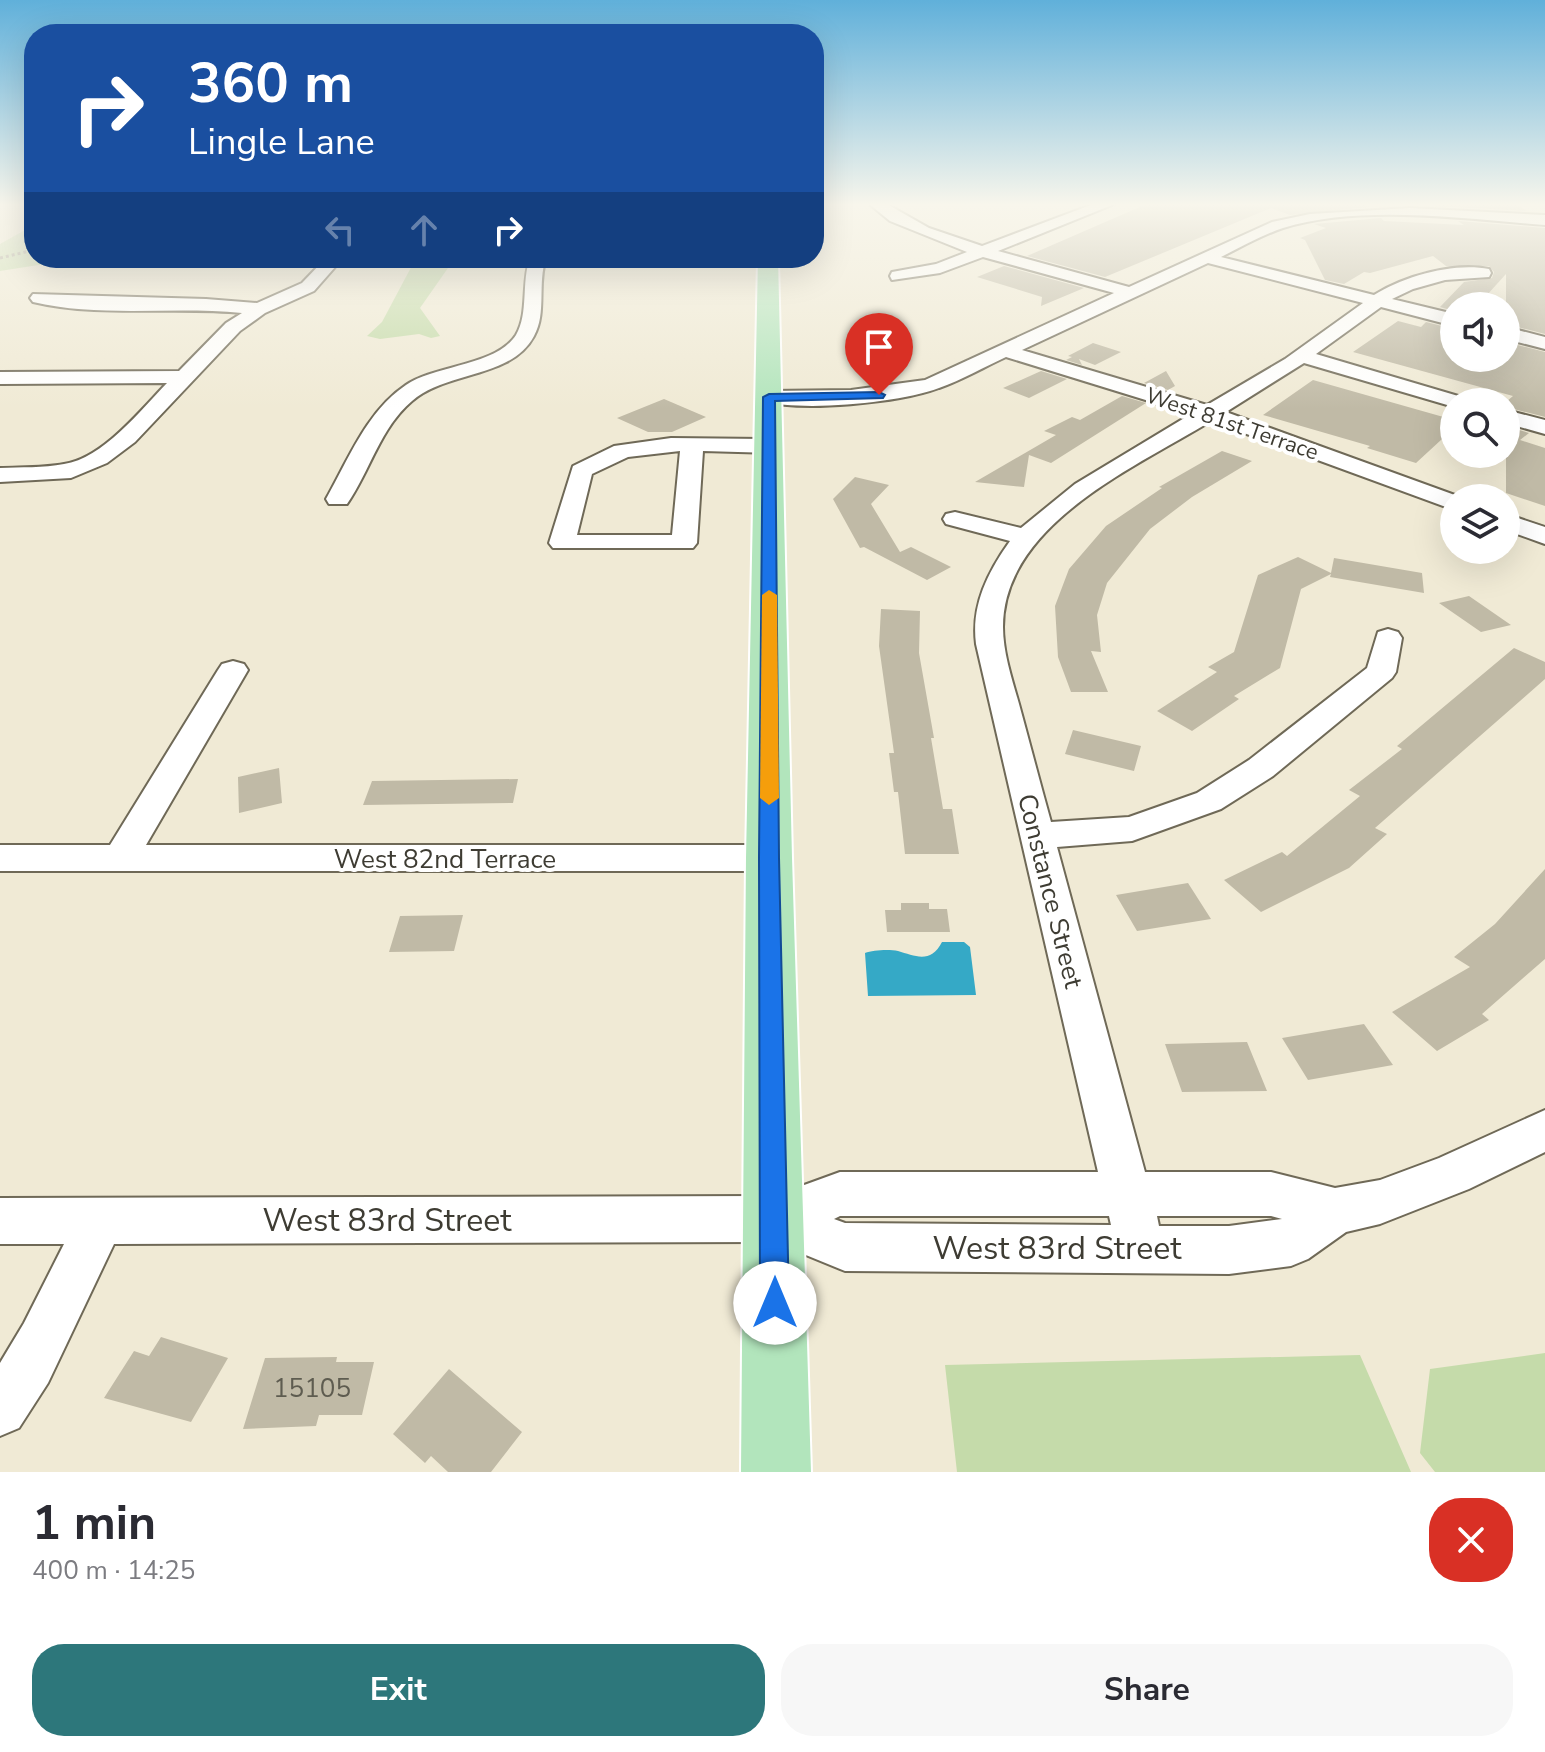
<!DOCTYPE html>
<meta charset="utf-8">
<style>
:root{--surface:#fff;--page:#f7f7f7;--text:#2b2b33;--muted:#7c7c81;--accent:#2d777b}
body{margin:0;font-family:"Nunito Sans",sans-serif;background:var(--page);color:var(--text);height:100vh;display:flex;flex-direction:column;font-size:30px;white-space:nowrap}
*{box-sizing:border-box;margin:0}
p{font-size:26px;color:var(--muted)}
.icon{flex:none;width:44px;height:44px;fill:none;stroke:currentColor;stroke-width:2;stroke-linecap:round;stroke-linejoin:round}
.map{position:relative;height:1472px;overflow:hidden}
.panel{display:flex;flex-direction:column;background:var(--surface);flex:1}
.panel>*{flex:none}
.banner{position:absolute;left:24px;top:24px;width:800px;height:244px;border-radius:32px;box-shadow:0 8px 32px #0002;background:#1a4fa0;color:#fff;overflow:hidden}
.fabs{position:absolute;left:1440px;top:292px;display:grid;gap:16px}
.fabs a{display:grid;place-items:center;width:80px;height:80px;border-radius:50%;background:var(--surface);box-shadow:0 8px 32px #0002;font-size:40px}
.pin{position:absolute;display:grid;place-items:center;width:68px;height:68px;color:#fff;margin:-82px -34px;border-radius:50% 50% 50% 0;rotate:-45deg;box-shadow:0 0 8px #0007}
.pin .icon{rotate:45deg}
.me{position:absolute;width:88px;margin:-44px;rotate:0deg;stroke-linejoin:round;filter:drop-shadow(0 0 6px #0008)}
.turn{display:flex;align-items:center;gap:28px;height:168px;padding:0 32px;font-size:36px}
.turn .icon{width:104px;height:104px;stroke-width:2.5}
.turn b{display:block;font-size:56px;line-height:68px}
.lanes{display:flex;align-items:center;height:76px;padding:0 32px;background:#0003;justify-content:center;gap:40px;direction:ltr}
.lanes .off{opacity:.35}
.round{display:grid;place-items:center;flex:none;width:84px;height:84px;border-radius:32px;background:var(--page)}
.head{display:flex;align-items:center;justify-content:space-between;height:136px;padding:0 32px}
h1{font-size:48px;font-weight:700;line-height:60px}
.cta{display:flex;gap:16px;margin-top:auto;padding:16px 32px}
.cta a{flex:1;height:92px;border-radius:32px;background:var(--accent);color:#fff;font-size:32px;font-weight:700;line-height:92px;text-align:center}
.cta a+a{background:var(--page);color:var(--text)}
.map>svg:first-child{display:block}
</style>
<div class="map">
<svg width="1545" height="1472" viewBox="0 0 1545 1472">
<rect width="100%" height="100%" fill="#f0ead5"/>
<!-- green -->
<path fill="#c5dbaa" d="M34,225v33h49l-83,13v-27z
M416,258h39l-35,50 20,28 -9,2 -12,-4 -39,5 -13,-3 15,-14z
M1545,1353v119h-110l-15,-19 10,-84z
M1360,1355l51,117h-454l-12,-107z"/>
<!-- water -->
<path fill="#35a9c6" d="M942,942h22l6,5 6,48 -108,1 -3,-43c8,-3 24,-4 33,-2 17,5 33,13 44,-9z"/>
<!-- building -->
<path fill="#c0baa6" d="M1149,203h215l5,4 -79,8 -19,-7 -166,69 -78,-21z
M1431,203h83l13,8 -91,-5z
M1381,218l3,3 80,4 -6,-4 87,7v106l-39,-10v-50l-29,32h-23v5l-14,-4 24,-25 28,-4 2,-6 -5,-6h-43l-13,-10 -63,17 -6,-1 -20,12 -19,-4 -20,-40 -5,-2 26,-10 -12,-4z
M1004,266l80,22 -43,18 1,-9 -65,-20z
M1398,321l23,6 5,-5 28,7v29h52v-16l39,10v65l-39,-10v-5l7,-6 -160,-44z
M1093,343l28,9 -26,13 -16,-6 3,6 -16,-5 6,-3 -4,-1z
M1041,371l26,8 -38,19 -26,-10z
M1166,371l9,15 -7,4 -24,-7z
M1313,380l141,40v8l-38,35 -49,-15 3,-2 -107,-31z
M1122,396l24,7 -95,60 -22,-8 -5,32 -49,-5 81,-47 -12,-4 28,-14 8,3z
M664,399l42,18 -34,15h-24l-31,-14z
M1506,426l23,7 -9,7 25,8v58l-39,-13z
M1222,451l30,10 -60,36 -42,32 -43,54 -10,32 4,37 -10,-1 17,41h-37l-13,-35 -3,-51 14,-37 37,-43 56,-38 -3,-1z
M855,477l34,8 -18,19 29,48 11,-5 40,20 -24,13 -63,-33 -4,1 -27,-49z
M1298,557l33,16 3,-15 88,15 2,20 -94,-16 1,-3 -30,15 -21,79 -46,28 5,3 -47,32 -35,-20 60,-39 -9,-5 26,-15 24,-77z
M1469,596l42,29 -30,7 -42,-29z
M881,609l39,2 -1,42 15,85h-3l12,71h9l7,45h-54l-7,-62h-4l-5,-39h5l-15,-107z
M1514,648l31,14v17l-170,149 12,6 -38,34 -88,44 -37,-32 58,-28 5,4 73,-60 -11,-6 53,-41 -5,-3z
M1073,730l68,16 -7,25 -69,-17z
M279,768l3,35 -43,10 -1,-36z
M518,779l-5,24 -150,2 9,-24z
M1545,869v90l-63,55 7,6 -52,31 -45,-39 78,-45 -16,-10 41,-33z
M1188,883l23,36 -74,12 -21,-36z
M901,903h28v6h18l3,23h-63l-2,-22h16z
M463,915l-9,36 -65,1 11,-36z
M1364,1024l29,41 -85,15 -26,-42z
M1247,1042l20,49 -85,1 -17,-48z
M161,1337l67,21 -37,64 -87,-24 30,-47 15,5z
M337,1357l-1,5h38l-12,53h-43l-3,11 -73,3 22,-71z
M449,1369l73,63 -31,40h-43l-17,-16 -6,7 -32,-29z"/>
<g fill="none" stroke-linecap="round" stroke-linejoin="round">
<!-- minor casing -->
<g stroke="#6f6957" stroke-width="4">
<path id="minor" d="M868,203h17l44,25 53,18 114,-43h21l-119,48 131,36 143,-65 38,-8 100,-6 135,7v10c-81,-6 -183,-21 -262,3 -21,7 -42,19 -62,29l153,38c30,-19 80,-33 115,-26l2,4 -2,4 -44,3 -32,9 -21,10 62,15v12l-73,-19 -65,47 149,44 4,4h-15v5l-150,-44 -78,49 237,86h-9v12l-243,-89c-75,46 -208,103 -208,206 0,26 9,52 16,77 11,40 21,79 32,118l78,-5 68,-24 52,-33 118,-92 11,-36 10,-3 10,3 4,6 -6,34 -4,6 -119,98 -52,33 -89,32 -75,6 88,325h126l64,16 45,-8 59,-22 106,-48v42l-76,37 -89,35 -34,8 -38,27 -17,7 -62,8 -384,-3 -71,-29 -660,2 -66,139 -29,45 -19,8v-73l24,-40 40,-79h-64v-46l774,-2 66,-24h258l-122,-528c-5,-39 12,-72 34,-103l-64,-17 -3,-5 3,-5 9,-2 66,16 54,-44 116,-70 -185,-57c-22,10 -44,23 -67,31 -40,15 -136,24 -177,13l-3,-4 3,-4 7,-2 82,-1 74,-10 189,-87 -131,-36 -43,16 -48,7 -2,-4 2,-4 44,-8 31,-12 -77,-31zM1208,263l155,40 -78,56 -78,46 -185,-55zM840,1216h269l2,9 -266,-2 -11,-4zM1157,1216h114l11,3 -53,7h-70z
M326,258h17l-29,33 -49,22 -25,18 -105,111 -28,21 -36,15 -71,4v-14c21,-1 43,0 64,-4 38,-5 77,-54 103,-81l-167,1v-12l179,-1 47,-48 16,-10c-69,-7 -142,5 -209,-11l-3,-4 3,-4 173,5 51,4 45,-20z
M530,258h16c-9,25 1,55 -12,78 -23,43 -88,35 -122,65 -32,27 -42,70 -65,103h-18l-3,-5c22,-39 41,-88 80,-114 29,-20 90,-19 110,-50 13,-22 5,-53 14,-77z
M1506,327l39,10v12l-39,-10z
M1506,410l39,10v14l-39,-11z
M671,438l99,1 11,7 -11,7 -67,-2 -6,92 -4,5h-140l-4,-5 24,-77 41,-20zM680,451l-8,84h-95l15,-61 36,-17z
M1506,514l39,13v17l-39,-14z
M233,661l11,3 4,6 -102,175h623l13,4 5,9 -5,9 -13,4h-769v-26h110l108,-175 4,-6z"/>
</g>
<!-- major casing -->
<g stroke="#fff" stroke-width="4">
<path id="major" d="M758,258h20l14,600 19,614h-70l5,-614z"/>
</g>
<!-- path -->
<path stroke="#9c9888" stroke-width="3" stroke-dasharray="3 3" stroke-linecap="butt" d="M0,258l34,-8"/>
<!-- minor -->
<use href="#minor" fill="#fff" fill-rule="evenodd"/>
<!-- major -->
<use href="#major" fill="#b2e5bc" fill-rule="evenodd"/>
</g>
<!-- sky -->
<linearGradient id="sky" x2="0" y2="1"><stop stop-color="#60b0da"/><stop offset="0.5" stop-color="#f8f6ec"/><stop offset="1" stop-color="#f8f6ec" stop-opacity="0"/></linearGradient>
<rect width="1545" height="409" fill="url(#sky)"/>
<!-- route -->
<path fill="#1a73e8" stroke="#114b97" stroke-width="2" d="M879,392l6,3 -2,3 -108,3 4,457 10,445 -4,10 -10,5 -11,-5 -4,-10 -1,-445 4,-461 6,-3z"/>
<!-- slow -->
<path fill="#f59e0b" d="M769,590l8,5 2,203 -10,7 -9,-7 2,-203z"/>
<g text-anchor="middle" dominant-baseline="central" stroke-width="8" stroke-linejoin="round" paint-order="stroke">
<!-- far-street labels -->
<g font-size="22" fill="#3e3c33" stroke="#fff">
<text transform="translate(1232 424) rotate(19)">West 81st Terrace</text>
</g>
<!-- street labels -->
<g font-size="26" fill="#3e3c33" stroke="#fff">
<text x="445" y="859">West 82nd Terrace</text>
<text transform="translate(1050 891) rotate(76)">Constance Street</text>
</g>
<!-- near-number labels -->
<g font-size="26" fill="#5e5c50">
<text x="312" y="1388">15105</text>
</g>
<!-- near-street labels -->
<g font-size="32" fill="#3e3c33" stroke="#fff">
<text x="387" y="1220">West 83rd Street</text>
<text x="1057" y="1248">West 83rd Street</text>
</g>
</g>
</svg>
<div class="fabs">
<a><svg class="icon" aria-label="sound" viewBox="0 0 24 24"><path d="M4 9h4l5-4v14l-5-4H4zM17 9q2 3 0 6"/></svg></a>
<a><svg class="icon" aria-label="search" viewBox="0 0 24 24"><circle cx="10" cy="10" r="6"/><path d="M15 15l6 6"/></svg></a>
<a><svg class="icon" aria-label="layers" viewBox="0 0 24 24"><path d="M12 4l9 5-9 5-9-5zM3 14l9 5 9-5"/></svg></a>
</div>
<div class="pin" style="left:879px;top:395px;background:#d93025"><svg class="icon" aria-label="arrive" viewBox="0 0 24 24"><path d="M6 21V4h12l-3 4 3 4H6"/></svg></div>
<svg class="me" style="left:775px;top:1303px" viewBox="-20 -20 40 40"><circle r="19" fill="#fff"/><path d="M0-13L10 11 0 6-10 11z" fill="#1a73e8"/></svg>
<div class="banner">
<div class="turn"><svg class="icon" aria-label="right" viewBox="0 0 24 24"><path d="M7 20v-9h11M14 6l5 5-5 5"/></svg><div><b>360 m</b>Lingle Lane</div></div>
<div class="lanes"><svg class="icon off" aria-label="left" viewBox="0 0 24 24"><path d="M17 20v-9H6M10 6l-5 5 5 5"/></svg><svg class="icon off" aria-label="ahead" viewBox="0 0 24 24"><path d="M12 20V5M6 11l6-6 6 6"/></svg><svg class="icon" aria-label="right" viewBox="0 0 24 24"><path d="M7 20v-9h11M14 6l5 5-5 5"/></svg></div>
</div>
</div>
<section class="panel">
<div class="head"><div><h1>1 min</h1><p>400 m · 14:25</p></div><a class="round" style="background:#d93025;color:#fff"><svg class="icon" aria-label="close" viewBox="0 0 24 24"><path d="M6 6l12 12M18 6L6 18"/></svg></a></div>
<div class="cta"><a>Exit</a><a>Share</a></div>
</section>
